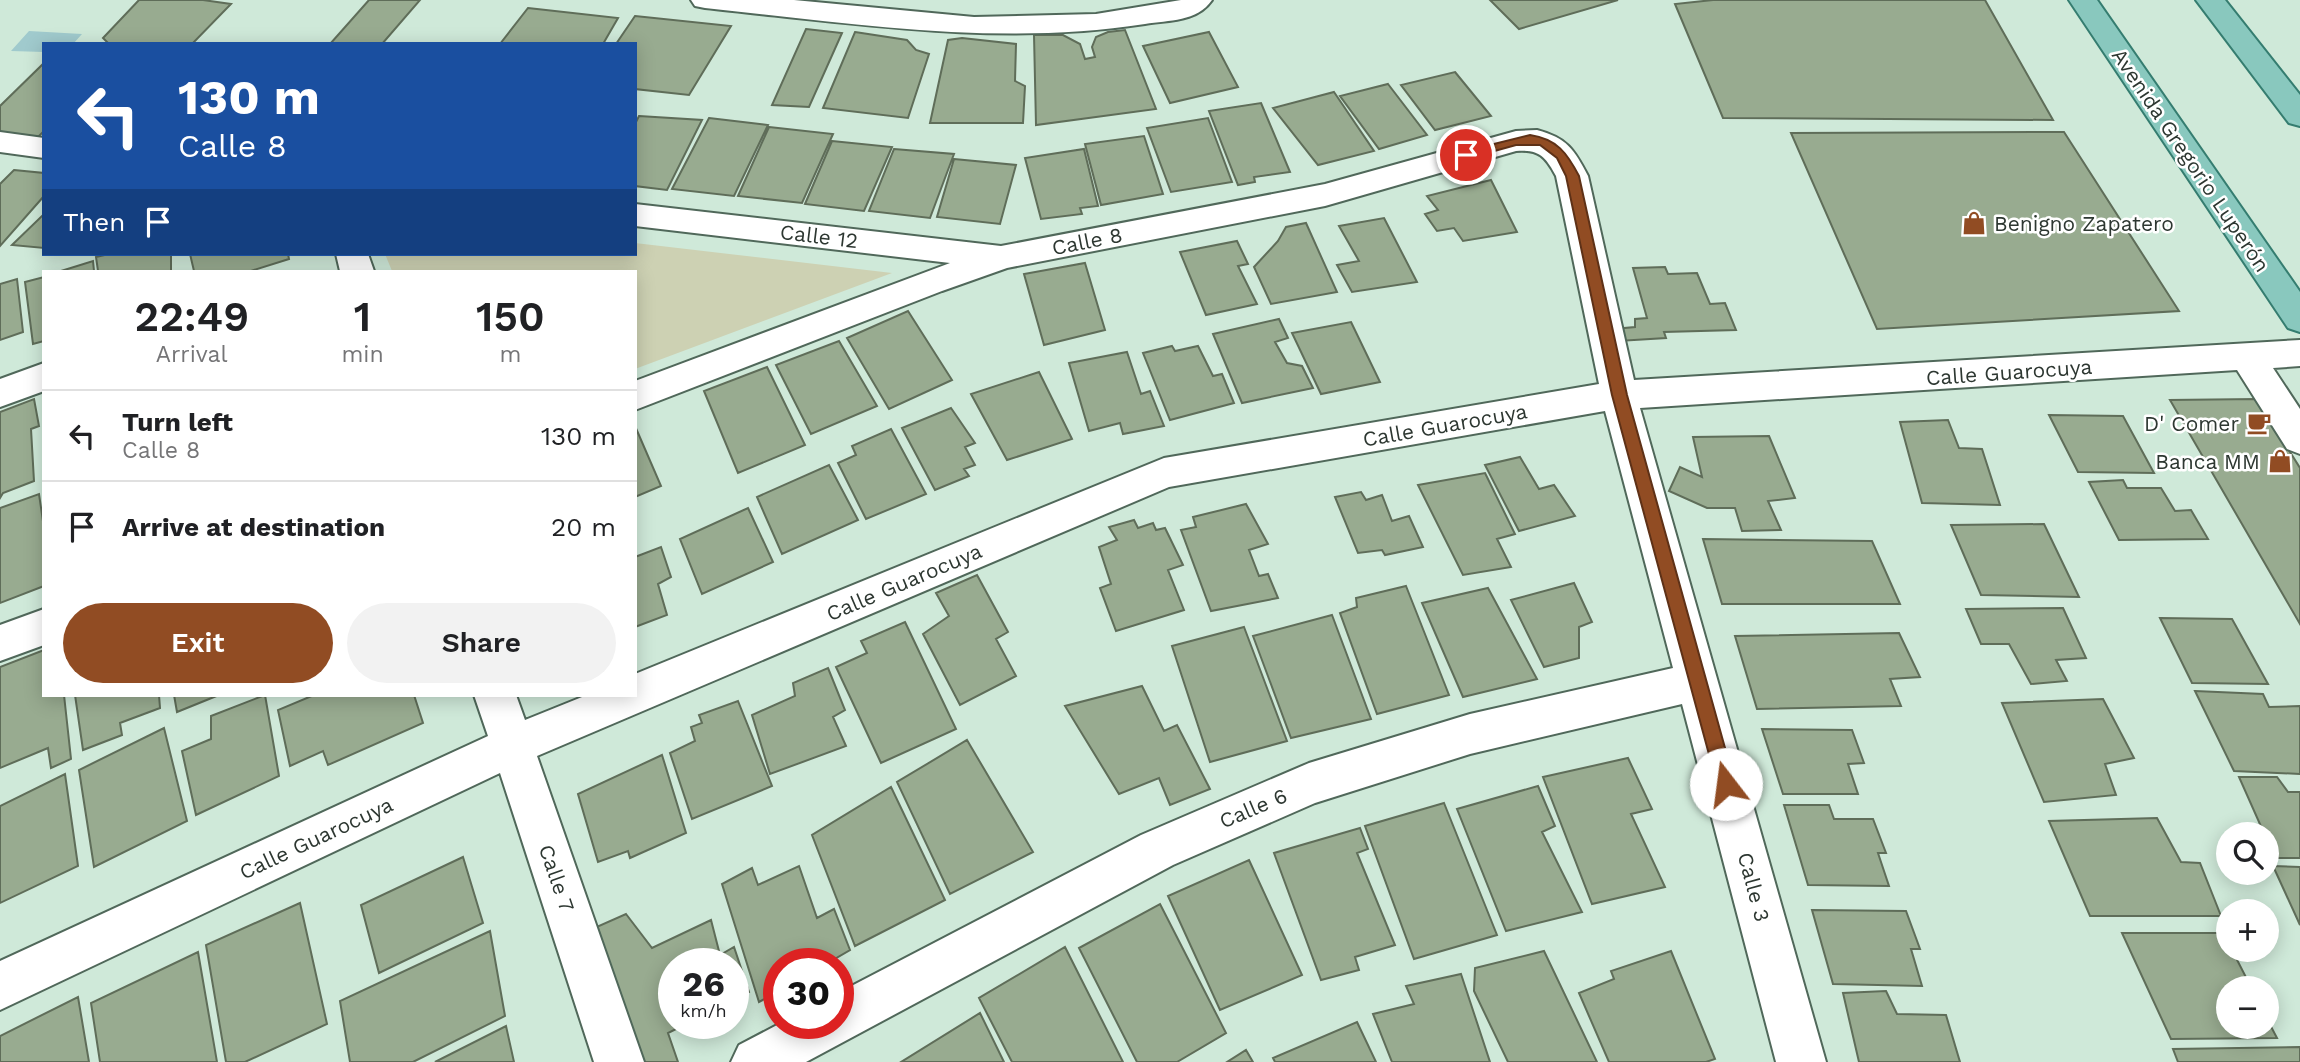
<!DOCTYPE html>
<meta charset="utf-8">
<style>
:root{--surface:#fff;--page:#f2f2f2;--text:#202124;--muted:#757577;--line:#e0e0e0;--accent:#914c23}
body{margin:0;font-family:"Work Sans",sans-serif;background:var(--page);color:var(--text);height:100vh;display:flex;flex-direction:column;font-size:26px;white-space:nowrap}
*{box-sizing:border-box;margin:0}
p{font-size:23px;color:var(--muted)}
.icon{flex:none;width:38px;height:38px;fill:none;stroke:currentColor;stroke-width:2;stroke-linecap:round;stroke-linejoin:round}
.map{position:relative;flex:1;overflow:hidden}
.side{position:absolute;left:42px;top:270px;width:595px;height:427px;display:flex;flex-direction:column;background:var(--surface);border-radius:0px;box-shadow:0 4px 18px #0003}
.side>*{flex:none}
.hud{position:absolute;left:42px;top:42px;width:595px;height:214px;border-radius:0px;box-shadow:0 4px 18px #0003;background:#1a4fa0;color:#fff;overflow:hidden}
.controls{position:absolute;left:2216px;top:822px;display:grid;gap:14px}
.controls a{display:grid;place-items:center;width:63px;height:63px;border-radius:50%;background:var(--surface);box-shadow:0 4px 18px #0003;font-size:35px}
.speed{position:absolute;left:658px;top:948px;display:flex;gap:14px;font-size:35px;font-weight:700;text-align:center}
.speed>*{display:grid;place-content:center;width:91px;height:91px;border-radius:50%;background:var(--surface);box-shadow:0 4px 18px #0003;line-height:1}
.speed small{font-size:18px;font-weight:400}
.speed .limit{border:10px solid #d22;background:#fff;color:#111}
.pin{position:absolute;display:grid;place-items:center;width:60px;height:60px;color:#fff;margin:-30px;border:4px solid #fff;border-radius:50%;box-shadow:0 2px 7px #0007}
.me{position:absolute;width:77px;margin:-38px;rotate:345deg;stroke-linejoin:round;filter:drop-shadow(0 0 5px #0008)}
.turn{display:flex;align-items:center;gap:24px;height:147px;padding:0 21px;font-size:32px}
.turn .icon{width:91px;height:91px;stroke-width:2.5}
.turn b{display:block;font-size:49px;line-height:60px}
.then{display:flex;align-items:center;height:66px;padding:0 21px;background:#0003;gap:14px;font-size:26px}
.eta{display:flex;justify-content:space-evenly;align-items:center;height:119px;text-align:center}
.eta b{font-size:42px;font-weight:600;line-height:49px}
.button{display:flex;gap:14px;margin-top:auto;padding:14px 21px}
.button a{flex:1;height:80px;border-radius:42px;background:var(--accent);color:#fff;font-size:28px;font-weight:600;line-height:80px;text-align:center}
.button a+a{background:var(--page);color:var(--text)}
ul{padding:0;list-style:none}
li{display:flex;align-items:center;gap:21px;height:91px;padding:0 21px;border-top:2px solid var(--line)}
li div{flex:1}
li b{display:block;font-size:26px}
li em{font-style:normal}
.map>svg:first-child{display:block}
</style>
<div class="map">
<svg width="2300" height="1062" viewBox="0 0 2300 1062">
<rect width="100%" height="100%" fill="#cfe9d9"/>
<!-- green -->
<path fill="#cdd1b3" d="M635,243l257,30 -257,96v-98h-243l-7,-17h250z"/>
<!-- water -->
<path fill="#a0cacd" d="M29,31l53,3 -9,10h-29v8l-33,-1z"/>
<!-- building -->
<path fill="#98ab90" stroke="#5f6d59" stroke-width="2" d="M139,0h64l28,4 -39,40h-83l-6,-6z
M369,0h51l-38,44h-52z
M1490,0h128l-99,29z
M1713,0h272l68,120 -330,-2 -48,-114z
M528,8l90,10 -15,26h-103z
M635,16l96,10 -42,69 -54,-6v-45h-19z
M806,29l36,4 -33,74 -37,-2z
M1125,30l31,79 -120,16 -2,-90h29l17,9 5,15 10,-2 -3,-10 4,-10 12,-5z
M855,32l52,8 9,10 13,4 -21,64 -85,-10z
M1209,32l29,55 -68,16 -27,-57z
M962,38l54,6 -1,37 10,5 -2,37h-93l18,-83z
M44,63v68l-6,6 -38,-4v-27z
M1455,72l36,44 -56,14 -34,-45z
M1388,84l39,51 -48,14 -39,-53z
M1334,92l40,59 -56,14 -45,-57z
M1261,103l29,69 -36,5 1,5 -17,3 -29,-74z
M639,116l63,4 -35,70 -32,-4v-62z
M709,118l59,7 -34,71 -62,-7z
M1208,118l24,64 -61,10 -24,-64z
M769,127l64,7 -31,69 -64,-7z
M2064,132l115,179 -302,18 -86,-196z
M1144,136l19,58 -62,11 -16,-61z
M832,141l60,6 -28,64 -59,-7z
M894,149l60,5 -24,64 -61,-7z
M1084,149l14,57 -18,2 2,6 -41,5 -16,-61z
M954,159l62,6 -16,59 -63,-7z
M14,170l30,3v23l-44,50v-62z
M1491,180l26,52 -54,9 -9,-13 -17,3 -12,-17 13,-4 -11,-14z
M44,214v34l-32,-3z
M1384,218l33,64 -65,10 -15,-27 22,-4 -20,-35z
M1306,223l31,69 -66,12 -17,-37 24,-26 8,-14z
M1237,241l11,23 -10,2 19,38 -51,11 -26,-63z
M109,254h62v17h-73l-2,-14z
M190,254h98l1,5 -38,12h-57z
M93,261l1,10h-33z
M1085,263l20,67 -61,15 -20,-71z
M1665,267l3,7 29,-1 13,31 15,-1 11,27 -72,2 2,6 -48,3 -4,-12 21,-2v-8l12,-1 -14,-50z
M44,277v64l-11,3 -8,-62z
M17,279l6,53 -23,8v-56z
M908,311l44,69 -63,29 -42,-71z
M1279,319l9,19 -13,4 12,21 15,3 11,22 -71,15 -29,-69z
M1351,322l29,60 -59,12 -29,-61z
M839,341l38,65 -66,28 -35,-69z
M1172,346l3,5 23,-5 15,30 9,-2 12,29 -64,17 -27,-67z
M1127,352l14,42 9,-3 14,35 -41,8 -3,-11 -31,8 -20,-68z
M767,367l38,78 -67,28 -34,-82z
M1039,372l33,67 -65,21 -36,-66z
M34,399l5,27 -8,3 3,52 -31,12 -3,5v-86z
M2257,399l43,69v156l-130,-224z
M951,408l24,35 -10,4 10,18 -11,4 5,7 -34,14 -33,-62z
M2049,415l74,1 31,57 -76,-1z
M1948,420l11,28 23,1 18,56 -78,-2 -22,-81z
M635,426l26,60 -26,11z
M891,429l35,65 -60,25 -28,-56 18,-8 -4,-9z
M1769,436l26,62 -27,3 13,29 -39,1 -7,-23h-28l-38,-17 11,-24 22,10 -9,-40z
M1520,457l19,32 15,-4 21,31 -56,15 -34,-66z
M829,465l29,55 -76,34 -25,-57z
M1485,473l30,61 -18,5 14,28 -48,8 -45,-90z
M2123,480l4,8h34l14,23 16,-1 17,29 -89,1 -30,-58z
M1361,492l5,8 16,-5 10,26 17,-5 14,31 -38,8 -3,-5 -24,3 -23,-56z
M39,494l5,34v58l-44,17v-95z
M1246,504l22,40 -19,6 10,26 9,-2 10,24 -67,13 -30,-81 15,-3 -3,-10z
M748,508l25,54 -71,32 -22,-55z
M1134,520l4,8 15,-5 3,7 9,-2 18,37 -15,5 16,40 -68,21 -16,-43 11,-4 -12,-37 18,-7 -8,-13z
M2044,524l35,73 -98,-2 -30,-70z
M1703,539l169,2 28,63h-178z
M661,547l10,30 -13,7 9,31 -32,12v-70z
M977,575l31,57 -12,7 20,37 -56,29 -37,-71 26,-18 -13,-23z
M1574,583l18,39 -13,5v31l-35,9 -33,-67z
M1406,586l43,109 -72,19 -37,-101 17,-6 -1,-9z
M1488,588l49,91 -74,18 -41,-94z
M2063,608l23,50 -30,2 11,21 -36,3 -22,-40h-28l-15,-35z
M1332,615l39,104 -80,19 -38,-102z
M2160,618l72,1 36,65 -76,-1z
M905,622l51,107 -75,34 -45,-96 31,-14 -6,-12z
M1244,627l43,114 -77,21 -38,-116z
M1899,633l21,44 -30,2 11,27 -144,3 -22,-73z
M44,650v45h20l7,64 -20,9 -3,-20 -48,20v-101z
M828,668l17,42 -12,7 13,29 -76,28 -18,-59 43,-19 -2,-13z
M1142,686l22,45 13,-6 33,64 -40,16 -11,-27 -40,16 -54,-88z
M2195,691l68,3 6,13 31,-1v68l-66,-3z
M75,695h84l1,13 -40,15 2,12 -39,15z
M174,695h45l-42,17z
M265,695l14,81 -83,39 -14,-64 29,-12v-23z
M314,695h100l9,28 -95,42 -5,-14 -33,15 -12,-56z
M2103,699l31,59 -29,6 11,31 -72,7 -42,-99z
M738,701l34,85 -80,33 -22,-66 25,-12 -4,-14 11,-4 -3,-8z
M164,728l23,93 -93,46 -15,-97z
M1762,729l90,1 12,33 -16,1 10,30h-75z
M967,740l66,112 -83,42 -53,-112z
M662,755l24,78 -56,25 -2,-7 -30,11 -20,-68z
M1628,758l24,51 -21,5 34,73 -73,17 -49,-127z
M65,774l13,92 -78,37v-97z
M2239,777h38l11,15h12v66h-25z
M1538,786l17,40 -13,6 40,80 -76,19 -49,-122z
M891,787l54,113 -90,46 -43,-111z
M1444,803l53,132 -83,24 -49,-133z
M1784,805h45l5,14h39l13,34h-8l11,33 -81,-1z
M2157,818l24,44 19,1 21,53h-131l-41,-95z
M1360,828l8,21 -11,4 38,92 -40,12 4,13 -38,10 -47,-127z
M463,857l20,66 -104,50 -18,-68z
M1249,860l53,115 -82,35 -52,-114z
M799,866l18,52 17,-9 16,41 -24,14h-47v27l-20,11 -37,-118 30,-16 6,17z
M2273,866l27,1v58z
M300,903l27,121 -82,38h-19l-20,-117z
M1160,904l66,129 -49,29h-40l-58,-114z
M1812,910l94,1 14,38h-9l11,37 -89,-2z
M626,914l26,34 59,-28 9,35 14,-8 15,45 -16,8v-36h-59v60h12l-18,9 10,29h-49l-37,-133z
M490,931l15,85 -92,46h-63l-10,-61z
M2122,933h102l4,8v9h4l20,39h-24v38h38v-10l11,21 -106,1z
M1065,947l58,115h-111l-33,-64z
M1544,951l53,111h-89l-34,-71 1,-23z
M1671,951l44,108 -9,3h-97l-30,-69 35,-14 -3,-8z
M198,952l19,110h-117l-9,-59z
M1461,974l29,88h-98l-19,-48 41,-10 -8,-18z
M1886,991l11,23 49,1 14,47h-101l-16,-69z
M78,997l11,65h-89v-26z
M980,1013l24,49h-103z
M1357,1022l19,40h-101l-2,-4z
M506,1026l8,36h-79z
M2300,1047v15h-122l-5,-13z
M1246,1050l7,12h-26z"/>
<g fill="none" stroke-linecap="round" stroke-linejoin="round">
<!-- minor casing -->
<g stroke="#50685a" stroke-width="4">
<path id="minor" d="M691,0h103l180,17 122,-3 85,-14h31c-15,22 -43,20 -67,24 -146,23 -294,-1 -440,-16l-10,-2z
M1537,130c30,8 37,19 51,46l46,204 666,-40v26l-27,2 27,41v45l-13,-5 -50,-79 -597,38 186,654h-50l-94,-358 -212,50 -155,49 -142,62 -367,197h-75l8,-17 40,-21h59v-31l303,-158 168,-72 161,-49 203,-46 -68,-257 -436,76 -632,269 107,306h-50l-94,-289 -500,237v-49l488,-225 -14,-41h42l9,25 62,-25h48v-21l529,-216 435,-74 -43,-208c-10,-19 -17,-27 -40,-25l-191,55 -318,62 -65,23 -307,119v-29l315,-118 -315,-37v-22l366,42 324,-62 191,-53z
M0,132l44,6v20l-44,-6z
M336,254h32l6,17h-34z
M44,363v28l-44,16v-28z
M44,609v36l-44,16v-36z"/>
</g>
<!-- major casing -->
<g stroke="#357d70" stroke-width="4">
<path id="major" d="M2069,0h28l203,292v40l-12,-4z
M2196,0h29l75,95v31l-11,-3z"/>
</g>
<!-- minor -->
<use href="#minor" fill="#fff" fill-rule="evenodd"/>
<!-- major -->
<use href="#major" fill="#89c8be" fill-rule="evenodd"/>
</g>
<!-- route -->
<path fill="#914c23" stroke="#5e3117" stroke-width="2" d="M1530,135c27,4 37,18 49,41l48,219 108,389 -2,6 -7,3 -6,-3 -3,-6 -105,-389 -46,-219 -9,-18 -17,-13h-24l-50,14 -6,-4 2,-3z"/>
<!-- icons -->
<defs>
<g id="shop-bare" transform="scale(1.89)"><path d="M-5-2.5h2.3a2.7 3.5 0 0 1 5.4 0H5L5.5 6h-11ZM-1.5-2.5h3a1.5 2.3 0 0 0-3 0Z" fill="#914c23" stroke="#fff" stroke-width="2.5" paint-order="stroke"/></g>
<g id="cafe-bare" transform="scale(1.89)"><path d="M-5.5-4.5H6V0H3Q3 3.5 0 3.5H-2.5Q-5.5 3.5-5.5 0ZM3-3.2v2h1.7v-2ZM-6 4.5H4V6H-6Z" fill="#914c23" stroke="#fff" stroke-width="2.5" paint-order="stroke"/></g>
</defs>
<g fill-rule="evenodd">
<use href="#shop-bare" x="1974" y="223"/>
<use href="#cafe-bare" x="2259" y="423"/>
<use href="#shop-bare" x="2280" y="461"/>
</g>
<g text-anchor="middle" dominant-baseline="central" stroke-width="5" stroke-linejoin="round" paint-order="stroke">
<!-- street labels -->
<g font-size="21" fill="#2d3731" stroke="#fff">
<text transform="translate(2191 160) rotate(56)">Avenida Gregorio Luperón</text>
<text transform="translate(819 236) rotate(7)">Calle 12</text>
<text transform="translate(1087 241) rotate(-11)">Calle 8</text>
<text transform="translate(2009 372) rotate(-4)">Calle Guarocuya</text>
<text transform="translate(1445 425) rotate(-10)">Calle Guarocuya</text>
<text transform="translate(904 582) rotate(-23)">Calle Guarocuya</text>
<text transform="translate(1253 808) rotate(-23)">Calle 6</text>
<text transform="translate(316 838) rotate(-25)">Calle Guarocuya</text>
<text transform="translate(557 878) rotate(71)">Calle 7</text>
<text transform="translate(1754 887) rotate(75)">Calle 3</text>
</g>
<!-- poi labels -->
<g font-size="21" fill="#2d3731" stroke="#fff" text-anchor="end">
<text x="1994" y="223" text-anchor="start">Benigno Zapatero</text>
<text x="2239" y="423">D' Comer</text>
<text x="2260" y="461">Banca MM</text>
</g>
</g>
</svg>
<div class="controls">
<a><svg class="icon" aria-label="search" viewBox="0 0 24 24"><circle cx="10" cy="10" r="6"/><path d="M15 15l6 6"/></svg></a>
<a>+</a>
<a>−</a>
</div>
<div class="speed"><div>26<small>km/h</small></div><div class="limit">30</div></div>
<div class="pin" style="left:1466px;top:155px;background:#d93025"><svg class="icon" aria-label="arrive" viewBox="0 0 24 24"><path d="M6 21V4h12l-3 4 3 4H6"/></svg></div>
<svg class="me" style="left:1726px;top:784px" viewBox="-20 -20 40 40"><circle r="19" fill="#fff"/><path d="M0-13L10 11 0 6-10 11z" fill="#914c23"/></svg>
<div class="hud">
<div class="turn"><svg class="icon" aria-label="left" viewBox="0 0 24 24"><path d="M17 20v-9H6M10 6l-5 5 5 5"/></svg><div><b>130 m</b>Calle 8</div></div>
<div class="then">Then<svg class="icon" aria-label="arrive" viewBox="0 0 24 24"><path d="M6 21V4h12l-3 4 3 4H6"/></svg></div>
</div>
<section class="side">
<div class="eta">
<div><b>22:49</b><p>Arrival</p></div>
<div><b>1</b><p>min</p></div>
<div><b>150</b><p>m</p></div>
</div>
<ul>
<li><svg class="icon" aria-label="left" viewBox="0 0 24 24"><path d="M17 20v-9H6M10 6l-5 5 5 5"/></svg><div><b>Turn left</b><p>Calle 8</p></div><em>130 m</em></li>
<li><svg class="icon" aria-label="arrive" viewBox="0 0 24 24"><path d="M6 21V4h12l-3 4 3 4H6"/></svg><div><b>Arrive at destination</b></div><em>20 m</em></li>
</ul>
<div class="button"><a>Exit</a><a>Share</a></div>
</section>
</div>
